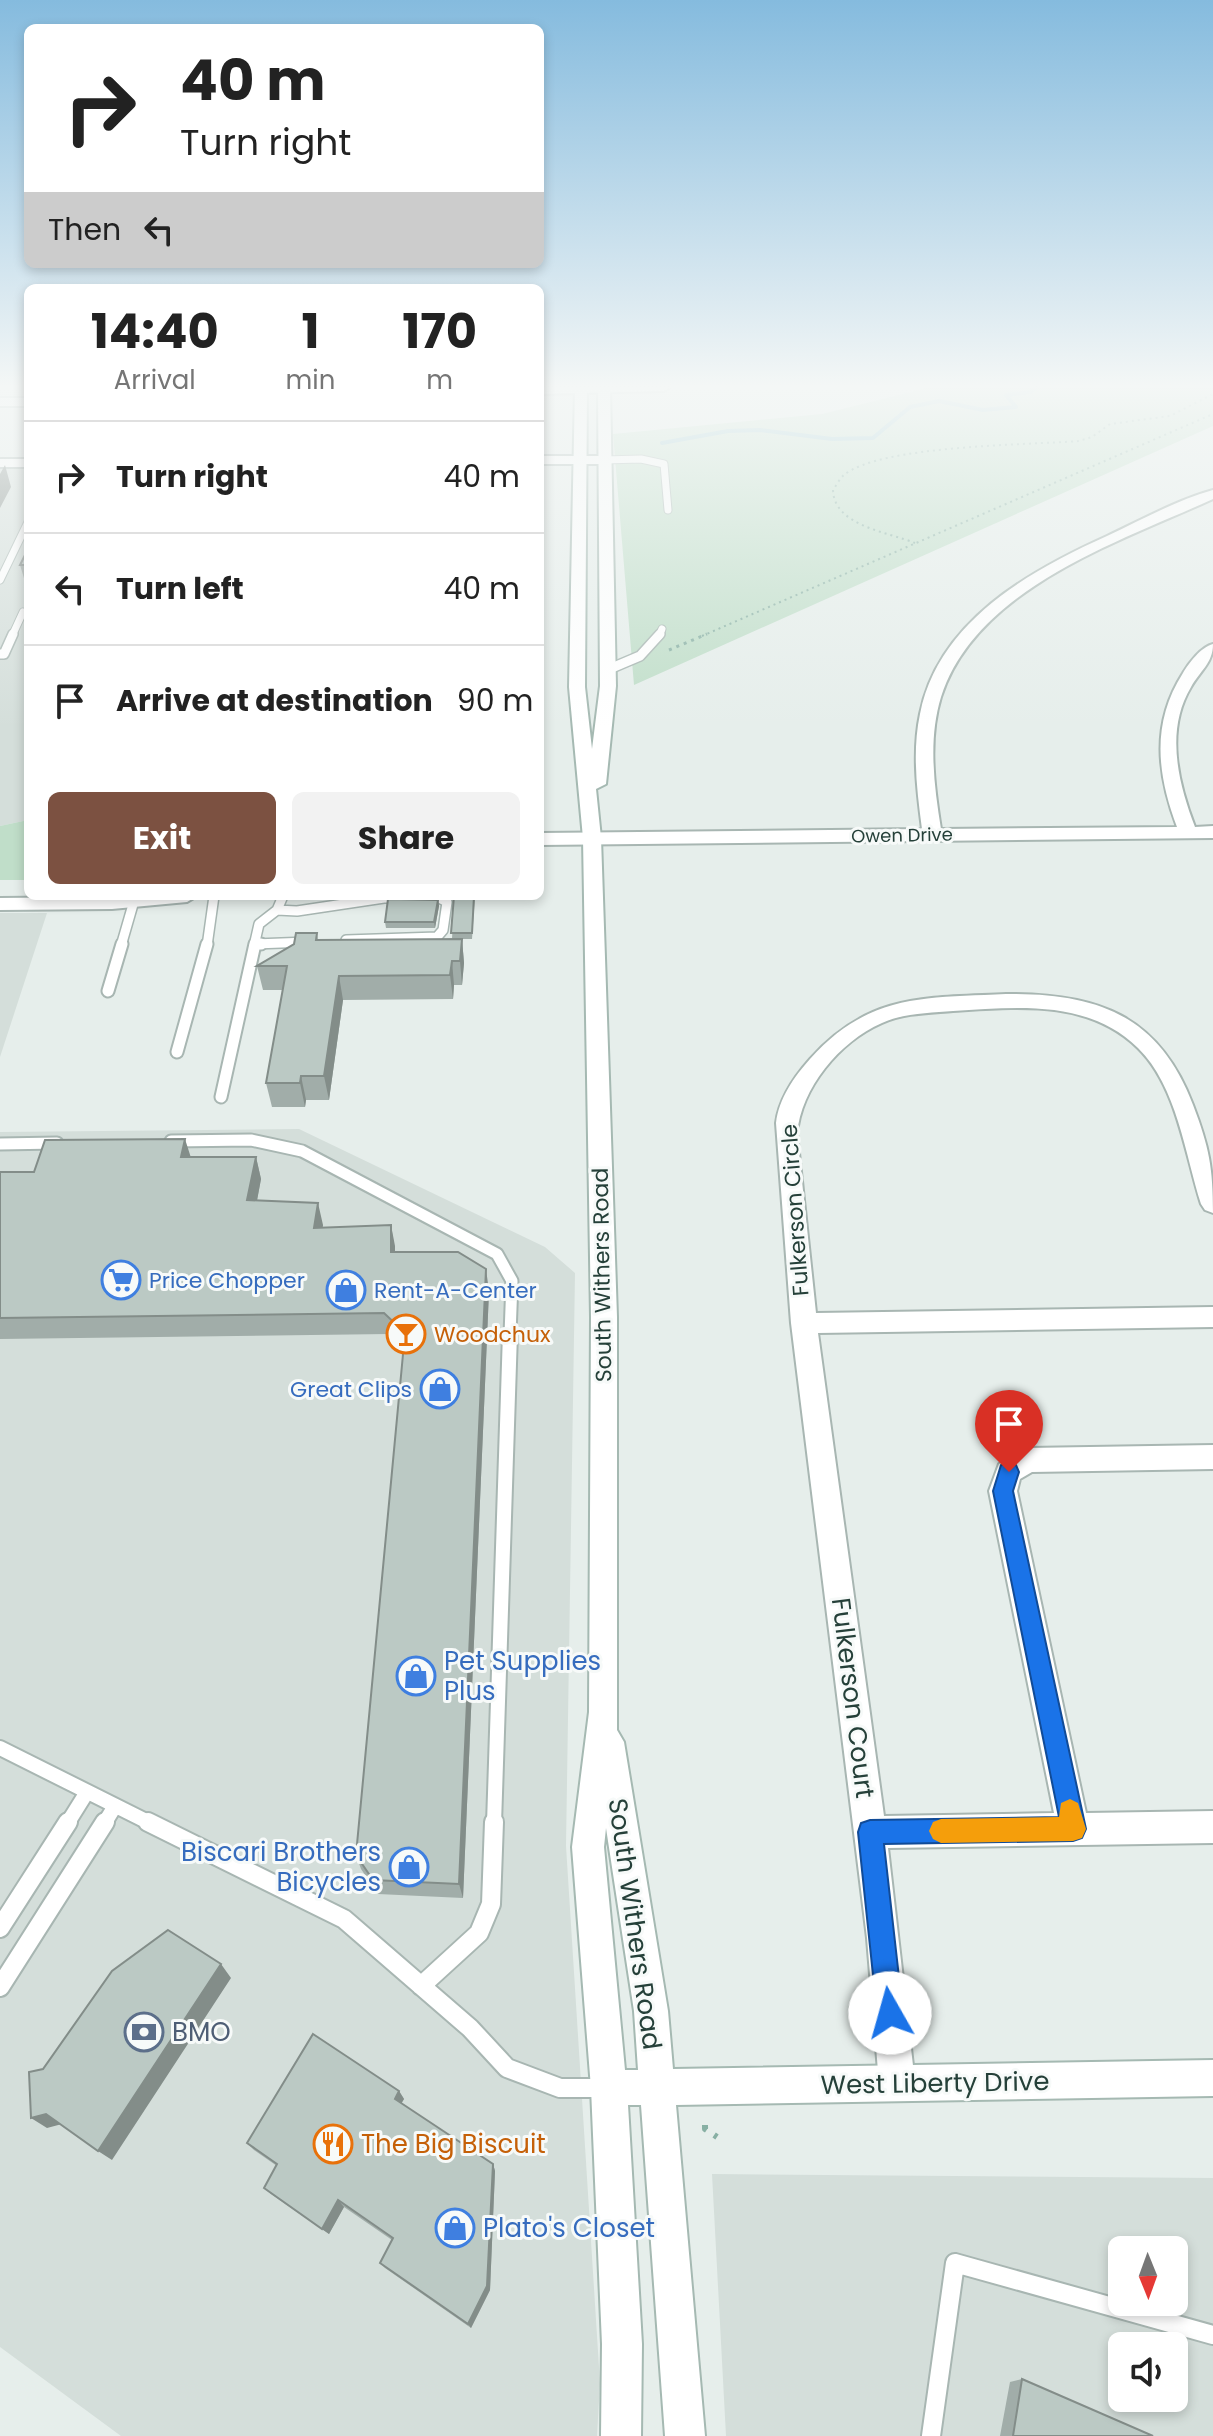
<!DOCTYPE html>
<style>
:root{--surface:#fff;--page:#f2f2f2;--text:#222;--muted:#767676;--line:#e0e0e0;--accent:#7c5141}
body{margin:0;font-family:Poppins,sans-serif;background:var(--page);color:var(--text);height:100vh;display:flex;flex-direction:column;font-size:30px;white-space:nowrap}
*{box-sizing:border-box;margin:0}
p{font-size:26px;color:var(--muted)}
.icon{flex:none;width:44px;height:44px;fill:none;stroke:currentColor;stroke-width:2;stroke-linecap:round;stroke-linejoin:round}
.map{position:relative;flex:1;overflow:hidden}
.drawer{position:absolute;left:24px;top:284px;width:520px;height:616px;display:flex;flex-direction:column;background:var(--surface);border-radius:12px;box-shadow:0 4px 12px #0003}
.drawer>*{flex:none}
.guide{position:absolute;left:24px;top:24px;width:520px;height:244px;border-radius:12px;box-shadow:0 4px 12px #0003;background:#fff;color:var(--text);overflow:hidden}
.needle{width:52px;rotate:179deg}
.buttons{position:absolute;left:1108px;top:2236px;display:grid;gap:16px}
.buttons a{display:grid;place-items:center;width:80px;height:80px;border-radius:12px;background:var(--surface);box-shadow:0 4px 12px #0003;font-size:40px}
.pin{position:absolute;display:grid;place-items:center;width:68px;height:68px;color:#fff;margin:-82px -34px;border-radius:50% 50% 50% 0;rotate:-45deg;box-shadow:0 0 8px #0007}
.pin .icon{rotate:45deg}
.me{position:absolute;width:88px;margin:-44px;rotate:353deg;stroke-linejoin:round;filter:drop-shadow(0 0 6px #0008)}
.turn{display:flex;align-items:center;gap:28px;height:168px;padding:0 24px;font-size:36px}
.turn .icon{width:104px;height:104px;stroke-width:2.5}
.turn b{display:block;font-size:56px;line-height:68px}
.then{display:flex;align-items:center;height:76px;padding:0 24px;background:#0003;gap:16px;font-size:30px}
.eta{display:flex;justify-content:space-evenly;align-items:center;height:136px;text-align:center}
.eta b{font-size:48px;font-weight:700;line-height:56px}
.action{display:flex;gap:16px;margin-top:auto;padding:16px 24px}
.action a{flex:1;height:92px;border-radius:12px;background:var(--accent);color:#fff;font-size:32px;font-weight:700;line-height:92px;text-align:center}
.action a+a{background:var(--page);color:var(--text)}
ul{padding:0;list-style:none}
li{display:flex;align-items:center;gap:24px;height:112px;padding:0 24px;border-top:2px solid var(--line)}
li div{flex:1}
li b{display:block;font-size:30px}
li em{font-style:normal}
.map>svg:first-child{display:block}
</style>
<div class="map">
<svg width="1213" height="2436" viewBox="0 0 1213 2436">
<rect width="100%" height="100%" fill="#e6eeeb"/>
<!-- built -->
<path fill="#d4deda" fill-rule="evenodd" d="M0,467h28v353l-28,6z
M0,913h47l-47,144z
M299,1129l246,118 30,26 -9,573 34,537 -3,53h-476l-121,-89v-1215z
M712,2174l501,4v258h-487zM1122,2250h52v52h-52zM1122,2346h52v52h-52z"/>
<!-- green -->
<path fill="#c0dec9" d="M931,387h282v39l-579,259 -21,-251 209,-20z
M28,820v60h-28v-54z"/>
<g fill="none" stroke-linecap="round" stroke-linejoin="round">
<!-- stream -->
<path stroke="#92c5cf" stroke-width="4" d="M662,443l66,-12 32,-1 72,9 41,-1 37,-31 29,-6 44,9 33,-3 -10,-12 25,-3 5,-5"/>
<!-- lane-far4 casing -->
<g stroke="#a8b6b2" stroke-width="9">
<path id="lane-far4" d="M604,460l37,-1 23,5 4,46
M0,580l28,-58
M12,636l11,-24
M659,636l3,-7"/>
</g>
<!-- lane-far3 casing -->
<g stroke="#a8b6b2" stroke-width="12">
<path id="lane-far3" d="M0,654h4l9,-20
M607,670l33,-14 20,-22
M277,910l20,1 87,-13h55l8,4 -4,28 -6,7 -91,3
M255,944l53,-2
M121,946l13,-45
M207,946l7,-50
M254,946l5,-22 18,-14 6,-14"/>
</g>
<!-- lane-far2 casing -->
<g stroke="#a8b6b2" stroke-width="15">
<path id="lane-far2" d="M255,944h6
M108,991l14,-47
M177,1052l30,-108
M221,1097l34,-153
M171,1141l80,-1 51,11 195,103 15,27 -2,54
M0,1144l57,-1"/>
</g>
<!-- lane-far1 casing -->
<g stroke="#a8b6b2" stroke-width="18">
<path id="lane-far1" d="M0,1748l152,76
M67,1824l20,-32
M104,1824l11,-18
M494,1824l16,-491"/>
</g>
<!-- lane casing -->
<g stroke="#a8b6b2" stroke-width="22">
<path id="lane" d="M148,1822l196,97 126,109 37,40 53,20h46
M0,1928l68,-106
M421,1986l58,-53 12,-29 3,-82
M0,1987l105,-165
M931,2436l24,-173 258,72"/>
</g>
<!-- street casing -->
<g stroke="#a8b6b2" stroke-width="4">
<path id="street" d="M540,387h130l-6,4 -124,3z
M0,398h28v8h-28z
M540,456h64l7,4 -7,4h-64z
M0,459h28v8h-28z
M1213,490v9c-94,43 -237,89 -272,198 -13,42 -7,89 0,132l236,-2c-20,-53 -26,-104 6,-154 6,-10 18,-26 30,-29 0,19 -13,27 -22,43 -26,43 -13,96 4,140l18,-1v12l-673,7v-12l382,-4c-5,-38 -10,-77 -2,-115 18,-92 109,-143 187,-178 34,-16 70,-36 106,-46z
M197,896l-10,6 -75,7 -112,1v-12z
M1006,994c91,-1 153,21 187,111 16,42 20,62 20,108l-8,-3 -4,-6c-16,-50 -24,-118 -63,-156 -50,-49 -121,-41 -185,-37 -23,2 -49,2 -71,12 -43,19 -81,65 -85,111l19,179 397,-6v20l-395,6 66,483 170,-3 -65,-322 10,-27 29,-16 185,-3v24l-181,3 -12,7 -3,12 69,322 127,-2v32l-325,5 27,235 -5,13 -13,5 -13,-5 -5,-13 -12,-145 -76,-615 -15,-200c3,-25 18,-46 34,-64 59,-66 115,-61 196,-65z"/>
</g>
<!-- secondary casing -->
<g stroke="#a5b9b2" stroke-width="4">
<path id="secondary" d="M575,387h12l-2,300 7,62 8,-63 -2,-299h12l6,299 -10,98 -10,5 5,49 16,479v413l7,12 44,269 5,58 540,-9v36l-537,9 29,331h-40l-24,-331h-13l14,239 -1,92h-40l1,-92 -11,-256 -19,-241 17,-135 2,-395 -8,-479 -14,-151zM606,1828l28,183 4,59h-13l-21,-223z"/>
</g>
<!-- path-far2 -->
<path stroke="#88b0a4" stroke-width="2" stroke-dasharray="2 4" stroke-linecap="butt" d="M915,543c-27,-11 -81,-17 -82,-53 3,-4 7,-12 11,-15 36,-30 185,-30 235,-34l13,-4 18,-13 60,-8 43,-22
M702,636l511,-222"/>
<!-- path-far1 -->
<path stroke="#88b0a4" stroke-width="3" stroke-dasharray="3 5" stroke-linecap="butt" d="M669,650l38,-16"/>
<!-- path -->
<path stroke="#88b0a4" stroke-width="6" stroke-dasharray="6 9" stroke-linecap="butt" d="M705,2125v4l12,8"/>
<!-- lane-far4 -->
<use href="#lane-far4" stroke="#fff" stroke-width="7"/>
<!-- lane-far3 -->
<use href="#lane-far3" stroke="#fff" stroke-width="9"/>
<!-- lane-far2 -->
<use href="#lane-far2" stroke="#fff" stroke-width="11"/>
<!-- lane-far1 -->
<use href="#lane-far1" stroke="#fff" stroke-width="14"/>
<!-- lane -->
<use href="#lane" stroke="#fff" stroke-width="18"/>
<!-- street -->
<use href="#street" fill="#fff" fill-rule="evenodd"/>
<!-- secondary -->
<use href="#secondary" fill="#fff" fill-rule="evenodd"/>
</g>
<!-- wall -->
<path fill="#a1ada9" d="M28,549v39h-1l-7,-23z
M451,896h24l-3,43h-10l2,24 -2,22h-8l-1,14 -110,1 -14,100h-23l-1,7h-33l-6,-24 17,-93h-20l-6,-24 60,-33 1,7 134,-1 2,-39z
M438,900l1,6 -4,22h-49l-1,-6z
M190,1157h66l5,22 -4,21 66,25 -1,3 69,-3 4,27 94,39 -26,607 -85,-4 -17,-25 -5,-14 48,-506 -16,-15 -388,5v-167h34z
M399,2091l5,8 -3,5 92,60 2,7 -5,119 -19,38 -86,-60 -5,-5 12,-23 -48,-33 -15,27 -58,-40 -7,-6 13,-22 -23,-16 -7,-7z
M1022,2379l131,57h-153l10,-54z"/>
<!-- shaded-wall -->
<path fill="#838d89" d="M5,465l6,22 -11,21v-34z
M438,900l1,6 -4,22 -1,-6z
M462,939l2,24 -2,22 -2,-24z
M452,961l2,24 -1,14 -3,-24z
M339,976l4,24 -14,100 -5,-24z
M301,1076l5,24 -1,7 -5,-24z
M185,1139l7,22 -11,-4z
M256,1157l5,22 -8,43 -6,-22z
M318,1203l5,22 -4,25 -5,-22z
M391,1225l4,21v27l-4,-21z
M486,1269l3,22 -26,607 -4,-14z
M221,1964l10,14 -119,182 -14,-9z
M399,2091l5,8 -5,8 -4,-8z
M46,2114l16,10 -15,4 -16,-10z
M493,2164l2,7 -5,119 -19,38 -3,-4z
M338,2200l6,7 -15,27 -7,-5z"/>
<!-- building -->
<path fill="#bbc9c4" stroke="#838d89" stroke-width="2" d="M28,549v16h-8z
M454,896h20l-2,37h-21z
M388,899l50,1 -4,22h-49z
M296,933h21l-1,7 146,-1 -2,22h-8l-2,14 -111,1 -15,100h-23l-1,7h-34l21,-117h-30l37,-22z
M185,1139l-4,18h75l-9,43 71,3 -4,25 77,-3v27h67l28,17 -27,615 -86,-4 -17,-25 49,-522 -21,-20 -384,5v-146h34l11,-32z
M168,1930l53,34 -123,187 -52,-37 -15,4 -2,-46 14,-3 69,-98z
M313,2034l86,57 -4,8 98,65 -6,122 -19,38 -88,-61 13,-25 -55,-38 -16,29 -58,-41 13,-24 -30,-21z
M1022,2379l131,57h-140z"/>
<!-- sky -->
<linearGradient id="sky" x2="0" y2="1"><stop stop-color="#85bbde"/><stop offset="0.53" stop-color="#f4f7f6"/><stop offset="1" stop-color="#f4f7f6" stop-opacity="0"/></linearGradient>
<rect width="1213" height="728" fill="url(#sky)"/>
<!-- route -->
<path fill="#1a73e8" stroke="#114b97" stroke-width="2" d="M1009,1463l7,2 3,7 -6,19 73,338 -4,9 -9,3 -189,3 19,169 -4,10 -9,4 -9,-4 -4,-10 -19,-181 3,-9 9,-3 189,-3 -66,-326 8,-26z"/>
<!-- slow -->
<path fill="#f59e0b" d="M1070,1799l8,4 8,26 -4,9 -9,3 -132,2 -8,-4 -4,-8 4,-9 8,-3 118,-2 2,-14z"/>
<!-- icons -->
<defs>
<g id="supermarket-ring" transform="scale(2)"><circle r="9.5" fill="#f7faf9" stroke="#3f7fe0" stroke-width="1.5"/><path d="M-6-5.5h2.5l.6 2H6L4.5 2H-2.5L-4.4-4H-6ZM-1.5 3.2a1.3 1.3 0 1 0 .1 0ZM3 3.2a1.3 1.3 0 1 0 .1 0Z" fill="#3f7fe0"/></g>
<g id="shop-ring" transform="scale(2)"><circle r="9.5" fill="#f7faf9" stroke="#3f7fe0" stroke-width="1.5"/><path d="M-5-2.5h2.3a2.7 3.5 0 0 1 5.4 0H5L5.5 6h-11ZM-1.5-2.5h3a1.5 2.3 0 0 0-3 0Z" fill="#3f7fe0"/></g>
<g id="bar-ring" transform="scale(2)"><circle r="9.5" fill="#f7faf9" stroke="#e8710a" stroke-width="1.5"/><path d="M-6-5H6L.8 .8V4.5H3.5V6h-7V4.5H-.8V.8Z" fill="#e8710a"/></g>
<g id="bank-ring" transform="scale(2)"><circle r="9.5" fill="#f7faf9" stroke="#5c6f8a" stroke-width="1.5"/><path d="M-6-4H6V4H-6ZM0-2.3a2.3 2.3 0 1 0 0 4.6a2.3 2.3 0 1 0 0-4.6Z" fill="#5c6f8a"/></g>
<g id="restaurant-ring" transform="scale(2)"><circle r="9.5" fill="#f7faf9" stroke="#e8710a" stroke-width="1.5"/><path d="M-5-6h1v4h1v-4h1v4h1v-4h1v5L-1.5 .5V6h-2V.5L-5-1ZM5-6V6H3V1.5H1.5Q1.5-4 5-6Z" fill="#e8710a"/></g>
</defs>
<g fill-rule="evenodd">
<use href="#supermarket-ring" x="121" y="1280"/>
<use href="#shop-ring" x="346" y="1290"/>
<use href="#bar-ring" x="406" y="1334"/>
<use href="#shop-ring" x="440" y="1389"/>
<use href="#shop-ring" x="416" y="1676"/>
<use href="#shop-ring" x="409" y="1867"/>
<use href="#bank-ring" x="144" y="2032"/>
<use href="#restaurant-ring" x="333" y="2144"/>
<use href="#shop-ring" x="455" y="2228"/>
</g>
<g text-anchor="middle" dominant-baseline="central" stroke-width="6" stroke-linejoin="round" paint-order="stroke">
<!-- far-street labels -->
<g font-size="18" fill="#254039" stroke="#f7faf9">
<text transform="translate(902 835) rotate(-1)">Owen Drive</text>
</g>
<!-- street labels -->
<g font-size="22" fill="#254039" stroke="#f7faf9">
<text transform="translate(795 1210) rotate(-94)">Fulkerson Circle</text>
<text transform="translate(602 1275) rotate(-91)">South Withers Road</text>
</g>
<!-- shop labels -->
<g font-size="22" fill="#366cbe" stroke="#f7faf9" text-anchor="start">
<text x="149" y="1280">Price Chopper</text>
<text x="374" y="1290">Rent-A-Center</text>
<text x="412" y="1389" text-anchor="end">Great Clips</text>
</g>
<!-- food labels -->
<g font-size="22" fill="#c56008" stroke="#f7faf9" text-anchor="start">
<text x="434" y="1334">Woodchux</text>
</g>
<!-- near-shop labels -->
<g font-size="26" fill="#366cbe" stroke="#f7faf9" text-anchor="start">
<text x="444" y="1661">Pet Supplies<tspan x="444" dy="30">Plus</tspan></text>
<text x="381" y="1852" text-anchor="end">Biscari Brothers<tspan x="381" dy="30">Bicycles</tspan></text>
<text x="483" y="2228">Plato's Closet</text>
</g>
<!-- near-street labels -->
<g font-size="26" fill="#254039" stroke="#f7faf9">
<text transform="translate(853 1698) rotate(83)">Fulkerson Court</text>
<text transform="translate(635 1924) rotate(82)">South Withers Road</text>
<text transform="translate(935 2083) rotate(-1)">West Liberty Drive</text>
</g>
<!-- near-service labels -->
<g font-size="26" fill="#4e5e75" stroke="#f7faf9" text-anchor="start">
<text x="172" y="2032">BMO</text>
</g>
<!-- near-food labels -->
<g font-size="26" fill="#c56008" stroke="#f7faf9" text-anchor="start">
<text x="361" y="2144">The Big Biscuit</text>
</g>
</g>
</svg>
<div class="buttons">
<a><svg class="needle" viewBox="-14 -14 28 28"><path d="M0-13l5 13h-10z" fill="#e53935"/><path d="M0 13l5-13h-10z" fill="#767676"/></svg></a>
<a><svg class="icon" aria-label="sound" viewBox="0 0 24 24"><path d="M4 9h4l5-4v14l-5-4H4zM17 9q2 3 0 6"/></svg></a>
</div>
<div class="pin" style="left:1009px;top:1472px;background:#d93025"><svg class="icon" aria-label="arrive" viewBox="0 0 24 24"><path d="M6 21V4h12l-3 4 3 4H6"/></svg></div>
<svg class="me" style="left:890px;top:2013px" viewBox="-20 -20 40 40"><circle r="19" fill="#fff"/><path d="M0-13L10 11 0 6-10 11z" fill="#1a73e8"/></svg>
<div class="guide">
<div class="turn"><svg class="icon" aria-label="right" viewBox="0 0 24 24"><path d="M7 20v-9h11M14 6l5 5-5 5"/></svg><div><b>40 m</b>Turn right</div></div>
<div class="then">Then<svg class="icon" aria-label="left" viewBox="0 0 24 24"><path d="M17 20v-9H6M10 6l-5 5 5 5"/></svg></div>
</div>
<section class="drawer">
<div class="eta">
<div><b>14:40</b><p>Arrival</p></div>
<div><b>1</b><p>min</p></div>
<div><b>170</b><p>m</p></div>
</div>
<ul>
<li><svg class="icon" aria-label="right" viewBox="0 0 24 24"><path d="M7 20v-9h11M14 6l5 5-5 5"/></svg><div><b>Turn right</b></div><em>40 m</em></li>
<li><svg class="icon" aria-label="left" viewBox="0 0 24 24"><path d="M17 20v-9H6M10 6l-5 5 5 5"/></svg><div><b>Turn left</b></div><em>40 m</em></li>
<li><svg class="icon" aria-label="arrive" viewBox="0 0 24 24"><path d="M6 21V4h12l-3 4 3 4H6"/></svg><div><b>Arrive at destination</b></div><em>90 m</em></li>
</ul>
<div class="action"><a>Exit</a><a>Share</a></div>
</section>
</div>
